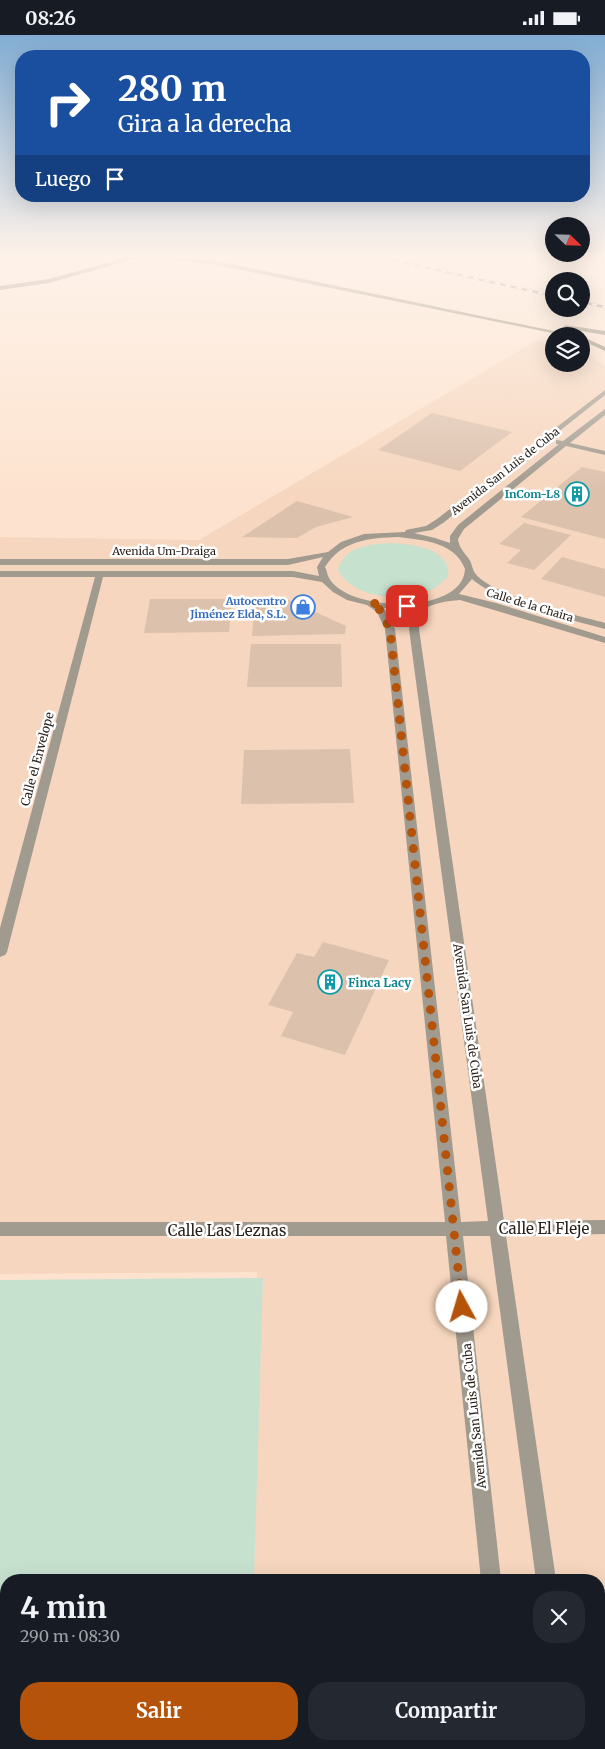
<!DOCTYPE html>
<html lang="es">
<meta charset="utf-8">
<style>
:root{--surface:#171b24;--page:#242831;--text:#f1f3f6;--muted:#9ea1a6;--accent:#b45309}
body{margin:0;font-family:Merriweather,serif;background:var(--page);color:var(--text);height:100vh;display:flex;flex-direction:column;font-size:19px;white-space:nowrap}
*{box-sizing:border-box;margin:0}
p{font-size:16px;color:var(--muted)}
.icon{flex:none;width:28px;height:28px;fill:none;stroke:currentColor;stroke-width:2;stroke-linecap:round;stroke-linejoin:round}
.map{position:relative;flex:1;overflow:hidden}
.panel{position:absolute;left:0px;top:1539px;width:605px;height:176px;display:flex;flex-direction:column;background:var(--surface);border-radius:20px 20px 0 0;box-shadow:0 5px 20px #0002}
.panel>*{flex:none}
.guide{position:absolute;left:15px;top:15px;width:575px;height:152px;border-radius:20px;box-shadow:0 5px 20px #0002;background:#1a4fa0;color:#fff;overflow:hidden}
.needle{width:32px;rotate:113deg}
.fabs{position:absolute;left:545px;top:182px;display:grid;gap:10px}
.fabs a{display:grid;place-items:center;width:45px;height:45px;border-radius:50%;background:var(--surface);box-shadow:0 5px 20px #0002;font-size:25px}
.pin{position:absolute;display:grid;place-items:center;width:42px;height:42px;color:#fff;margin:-21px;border-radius:10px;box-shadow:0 2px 8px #0006}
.me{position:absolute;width:55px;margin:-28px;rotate:354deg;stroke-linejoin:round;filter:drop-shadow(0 0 4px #0008)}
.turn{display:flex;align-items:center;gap:18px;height:105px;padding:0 20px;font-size:22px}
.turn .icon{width:65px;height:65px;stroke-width:2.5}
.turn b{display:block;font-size:35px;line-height:42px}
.then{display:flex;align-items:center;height:48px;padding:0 20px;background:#0003;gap:10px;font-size:19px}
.round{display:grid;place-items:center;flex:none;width:52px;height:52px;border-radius:20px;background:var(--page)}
.head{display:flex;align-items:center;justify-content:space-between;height:85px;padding:0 20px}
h1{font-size:30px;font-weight:700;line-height:38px}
.primary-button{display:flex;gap:10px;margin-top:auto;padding:10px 20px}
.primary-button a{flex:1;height:58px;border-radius:20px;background:var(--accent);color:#fff;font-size:20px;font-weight:700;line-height:58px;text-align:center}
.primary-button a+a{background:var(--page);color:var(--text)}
.status{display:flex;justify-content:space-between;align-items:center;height:35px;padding:0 25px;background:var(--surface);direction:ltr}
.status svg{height:14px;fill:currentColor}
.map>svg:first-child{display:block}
</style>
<div class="status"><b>08:26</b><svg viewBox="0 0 49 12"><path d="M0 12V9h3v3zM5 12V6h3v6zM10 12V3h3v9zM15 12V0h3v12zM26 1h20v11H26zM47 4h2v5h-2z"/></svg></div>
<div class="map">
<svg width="605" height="1714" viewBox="0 0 605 1714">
<rect width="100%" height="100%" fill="#fde3cf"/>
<!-- built -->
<path fill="#f6d6be" d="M537,305l17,4v20h27v-14l24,16v1383h-361v-5h355v-164h-350l8,-308 -257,2v-737l199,3z"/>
<!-- green -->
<path fill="#c7e1cf" d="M391,508c21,1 61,5 57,34 -5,4 -10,10 -15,12 -29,13 -79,11 -95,-19 6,-24 32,-26 53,-27z
M263,1243l-9,302h-248v164h244v5h-250v-469z"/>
<!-- building -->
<path fill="#dcc1ad" d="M432,378l80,19 -52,39 -82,-21z
M582,432l23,5v67l-84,-22z
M297,466l56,16 -37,10 -19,11 -55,-1z
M524,488l47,12 -37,35 -27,-7 14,-13 -22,-6z
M562,522l43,12v28l-64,-18z
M150,564h82l-3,33 -85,1z
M255,565h34l57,26 -1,8 -93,2z
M251,609h90l1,43h-95z
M350,714l4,54 -113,1 3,-54z
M323,907l66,18 -44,95 -64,-19 12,-24 -25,-7 29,-52 17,4z"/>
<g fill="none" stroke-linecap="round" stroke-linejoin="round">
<!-- street -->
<path fill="#a19a8f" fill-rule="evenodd" d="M605,355v5l-162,128 -11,7 -18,3 21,5 15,5v-7l8,-11 101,-81h-3v-4l7,1 42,-32v6l-35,28 35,8v4l-39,-9 -102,83 -6,10c1,9 6,13 11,20 3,4 3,10 6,14 16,23 101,42 130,50v6c-41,-11 -100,-23 -133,-50l-13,15 37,9 109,34v6l-145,-43c-13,1 -28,3 -39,11l-2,18 85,592 101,-1v14l-99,2 50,344h-20l-46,-344h-27l38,344h-20l-35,-344h-446v-14h445l-60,-593 -8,-17 -10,-7 -20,-5 -14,-8 -11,-10 -29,-5h-190l-96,375 -2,3 -5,2v-29l95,-351h-95v-6h293l26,5 -2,-9 6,-10 -35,8h-288v-6h288l40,-7 13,-10 23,-8 41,-2 1,-2 20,-4 11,-7zM398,502c25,3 57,5 67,32 -2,47 -118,43 -136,9 -2,-3 -2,-8 -4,-11 17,-27 44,-29 73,-30zM384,573h29l-4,21 79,592 -27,1 -66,-593z
M497,1709h22v5h-22z
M558,1709h22l1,5h-22z"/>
<!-- secondary -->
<path fill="#7f7564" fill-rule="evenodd" d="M104,219c37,0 71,3 108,6l366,76h-11l-355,-72 -64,-6 -16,2z
M565,290l40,6v4l-42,-7z
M581,301l24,11v4l-24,-11z"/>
<!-- primary -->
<path fill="#675a46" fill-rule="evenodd" d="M132,221l2,3 -85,24 -49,7v-4l49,-7z"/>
<!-- rail casing -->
<g stroke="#7f6f63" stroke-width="2.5">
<path id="rail" d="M366,219l188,42
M581,267l24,5"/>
</g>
<!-- rail -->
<use href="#rail" stroke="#fff" stroke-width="2" stroke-dasharray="5.5" stroke-linecap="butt"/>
</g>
<!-- sky -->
<linearGradient id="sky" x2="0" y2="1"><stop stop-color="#82add4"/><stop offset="0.48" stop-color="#fef2e9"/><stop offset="1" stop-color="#fef2e9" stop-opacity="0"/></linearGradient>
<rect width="605" height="459" fill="url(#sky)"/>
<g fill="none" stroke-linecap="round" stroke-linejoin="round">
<!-- route -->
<path stroke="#b45309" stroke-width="9" stroke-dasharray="0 16.2" d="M407,571l-37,-3 10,7 10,19 72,678"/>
</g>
<!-- icons -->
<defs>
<g id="building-ring" transform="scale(1.25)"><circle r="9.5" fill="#fff" stroke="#0f9aa8" stroke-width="1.5"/><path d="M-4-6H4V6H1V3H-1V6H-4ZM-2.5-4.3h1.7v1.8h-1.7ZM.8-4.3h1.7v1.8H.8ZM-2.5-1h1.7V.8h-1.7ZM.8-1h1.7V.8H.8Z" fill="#0f9aa8"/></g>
<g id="shop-ring" transform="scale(1.25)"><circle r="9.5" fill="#fff" stroke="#3f7fe0" stroke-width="1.5"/><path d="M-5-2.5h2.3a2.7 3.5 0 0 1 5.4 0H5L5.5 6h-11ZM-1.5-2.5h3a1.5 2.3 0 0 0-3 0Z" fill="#3f7fe0"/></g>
</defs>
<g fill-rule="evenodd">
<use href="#building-ring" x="577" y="459"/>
<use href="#shop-ring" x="303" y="572"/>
<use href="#building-ring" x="330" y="947"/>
</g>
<g text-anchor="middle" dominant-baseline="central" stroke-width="5" stroke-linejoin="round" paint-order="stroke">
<!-- far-street labels -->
<g font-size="11" fill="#281f18" stroke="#fff">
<text transform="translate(505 436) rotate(-38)">Avenida San Luis de Cuba</text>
<text x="164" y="516">Avenida Um-Draiga</text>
<text transform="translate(530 570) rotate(17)">Calle de la Chaira</text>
</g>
<!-- far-culture labels -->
<g font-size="11" font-weight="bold" fill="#0d838f" stroke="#fff" text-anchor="end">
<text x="560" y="459">InCom-L8</text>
</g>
<!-- far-shop labels -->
<g font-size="11" font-weight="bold" fill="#366cbe" stroke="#fff" text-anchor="end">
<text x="286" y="566">Autocentro<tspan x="286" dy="13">Jiménez Elda, S.L.</tspan></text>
</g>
<!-- street labels -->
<g font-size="12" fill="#281f18" stroke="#fff">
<text transform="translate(37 724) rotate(-75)">Calle el Envelope</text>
<text transform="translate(468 981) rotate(82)">Avenida San Luis de Cuba</text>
<text transform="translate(474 1381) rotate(-96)">Avenida San Luis de Cuba</text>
</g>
<!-- culture labels -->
<g font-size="12" font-weight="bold" fill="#0d838f" stroke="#fff" text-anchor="start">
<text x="348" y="947">Finca Lacy</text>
</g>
<!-- near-street labels -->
<g font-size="15" fill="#281f18" stroke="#fff">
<text x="544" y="1193">Calle El Fleje</text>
<text x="227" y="1195">Calle Las Leznas</text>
</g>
</g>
</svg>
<div class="fabs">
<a><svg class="needle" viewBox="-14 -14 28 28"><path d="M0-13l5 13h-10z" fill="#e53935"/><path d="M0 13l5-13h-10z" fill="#9ea1a6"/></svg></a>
<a><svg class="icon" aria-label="search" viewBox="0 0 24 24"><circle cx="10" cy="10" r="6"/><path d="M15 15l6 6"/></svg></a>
<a><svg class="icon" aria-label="layers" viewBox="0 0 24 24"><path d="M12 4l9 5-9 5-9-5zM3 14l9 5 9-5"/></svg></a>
</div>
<div class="pin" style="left:407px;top:571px;background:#d93025"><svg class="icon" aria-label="arrive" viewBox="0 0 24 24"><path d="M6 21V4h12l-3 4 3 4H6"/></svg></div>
<svg class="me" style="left:462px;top:1272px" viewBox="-20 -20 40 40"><circle r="19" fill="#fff"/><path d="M0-13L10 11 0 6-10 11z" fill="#b45309"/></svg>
<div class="guide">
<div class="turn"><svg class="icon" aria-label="right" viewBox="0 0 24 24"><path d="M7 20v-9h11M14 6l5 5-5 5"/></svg><div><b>280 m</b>Gira a la derecha</div></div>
<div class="then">Luego<svg class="icon" aria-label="arrive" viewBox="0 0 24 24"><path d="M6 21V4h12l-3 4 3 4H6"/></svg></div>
</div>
<section class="panel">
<div class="head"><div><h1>4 min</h1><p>290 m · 08:30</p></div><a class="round"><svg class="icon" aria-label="close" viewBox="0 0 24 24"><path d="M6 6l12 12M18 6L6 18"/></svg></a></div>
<div class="primary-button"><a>Salir</a><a>Compartir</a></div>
</section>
</div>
